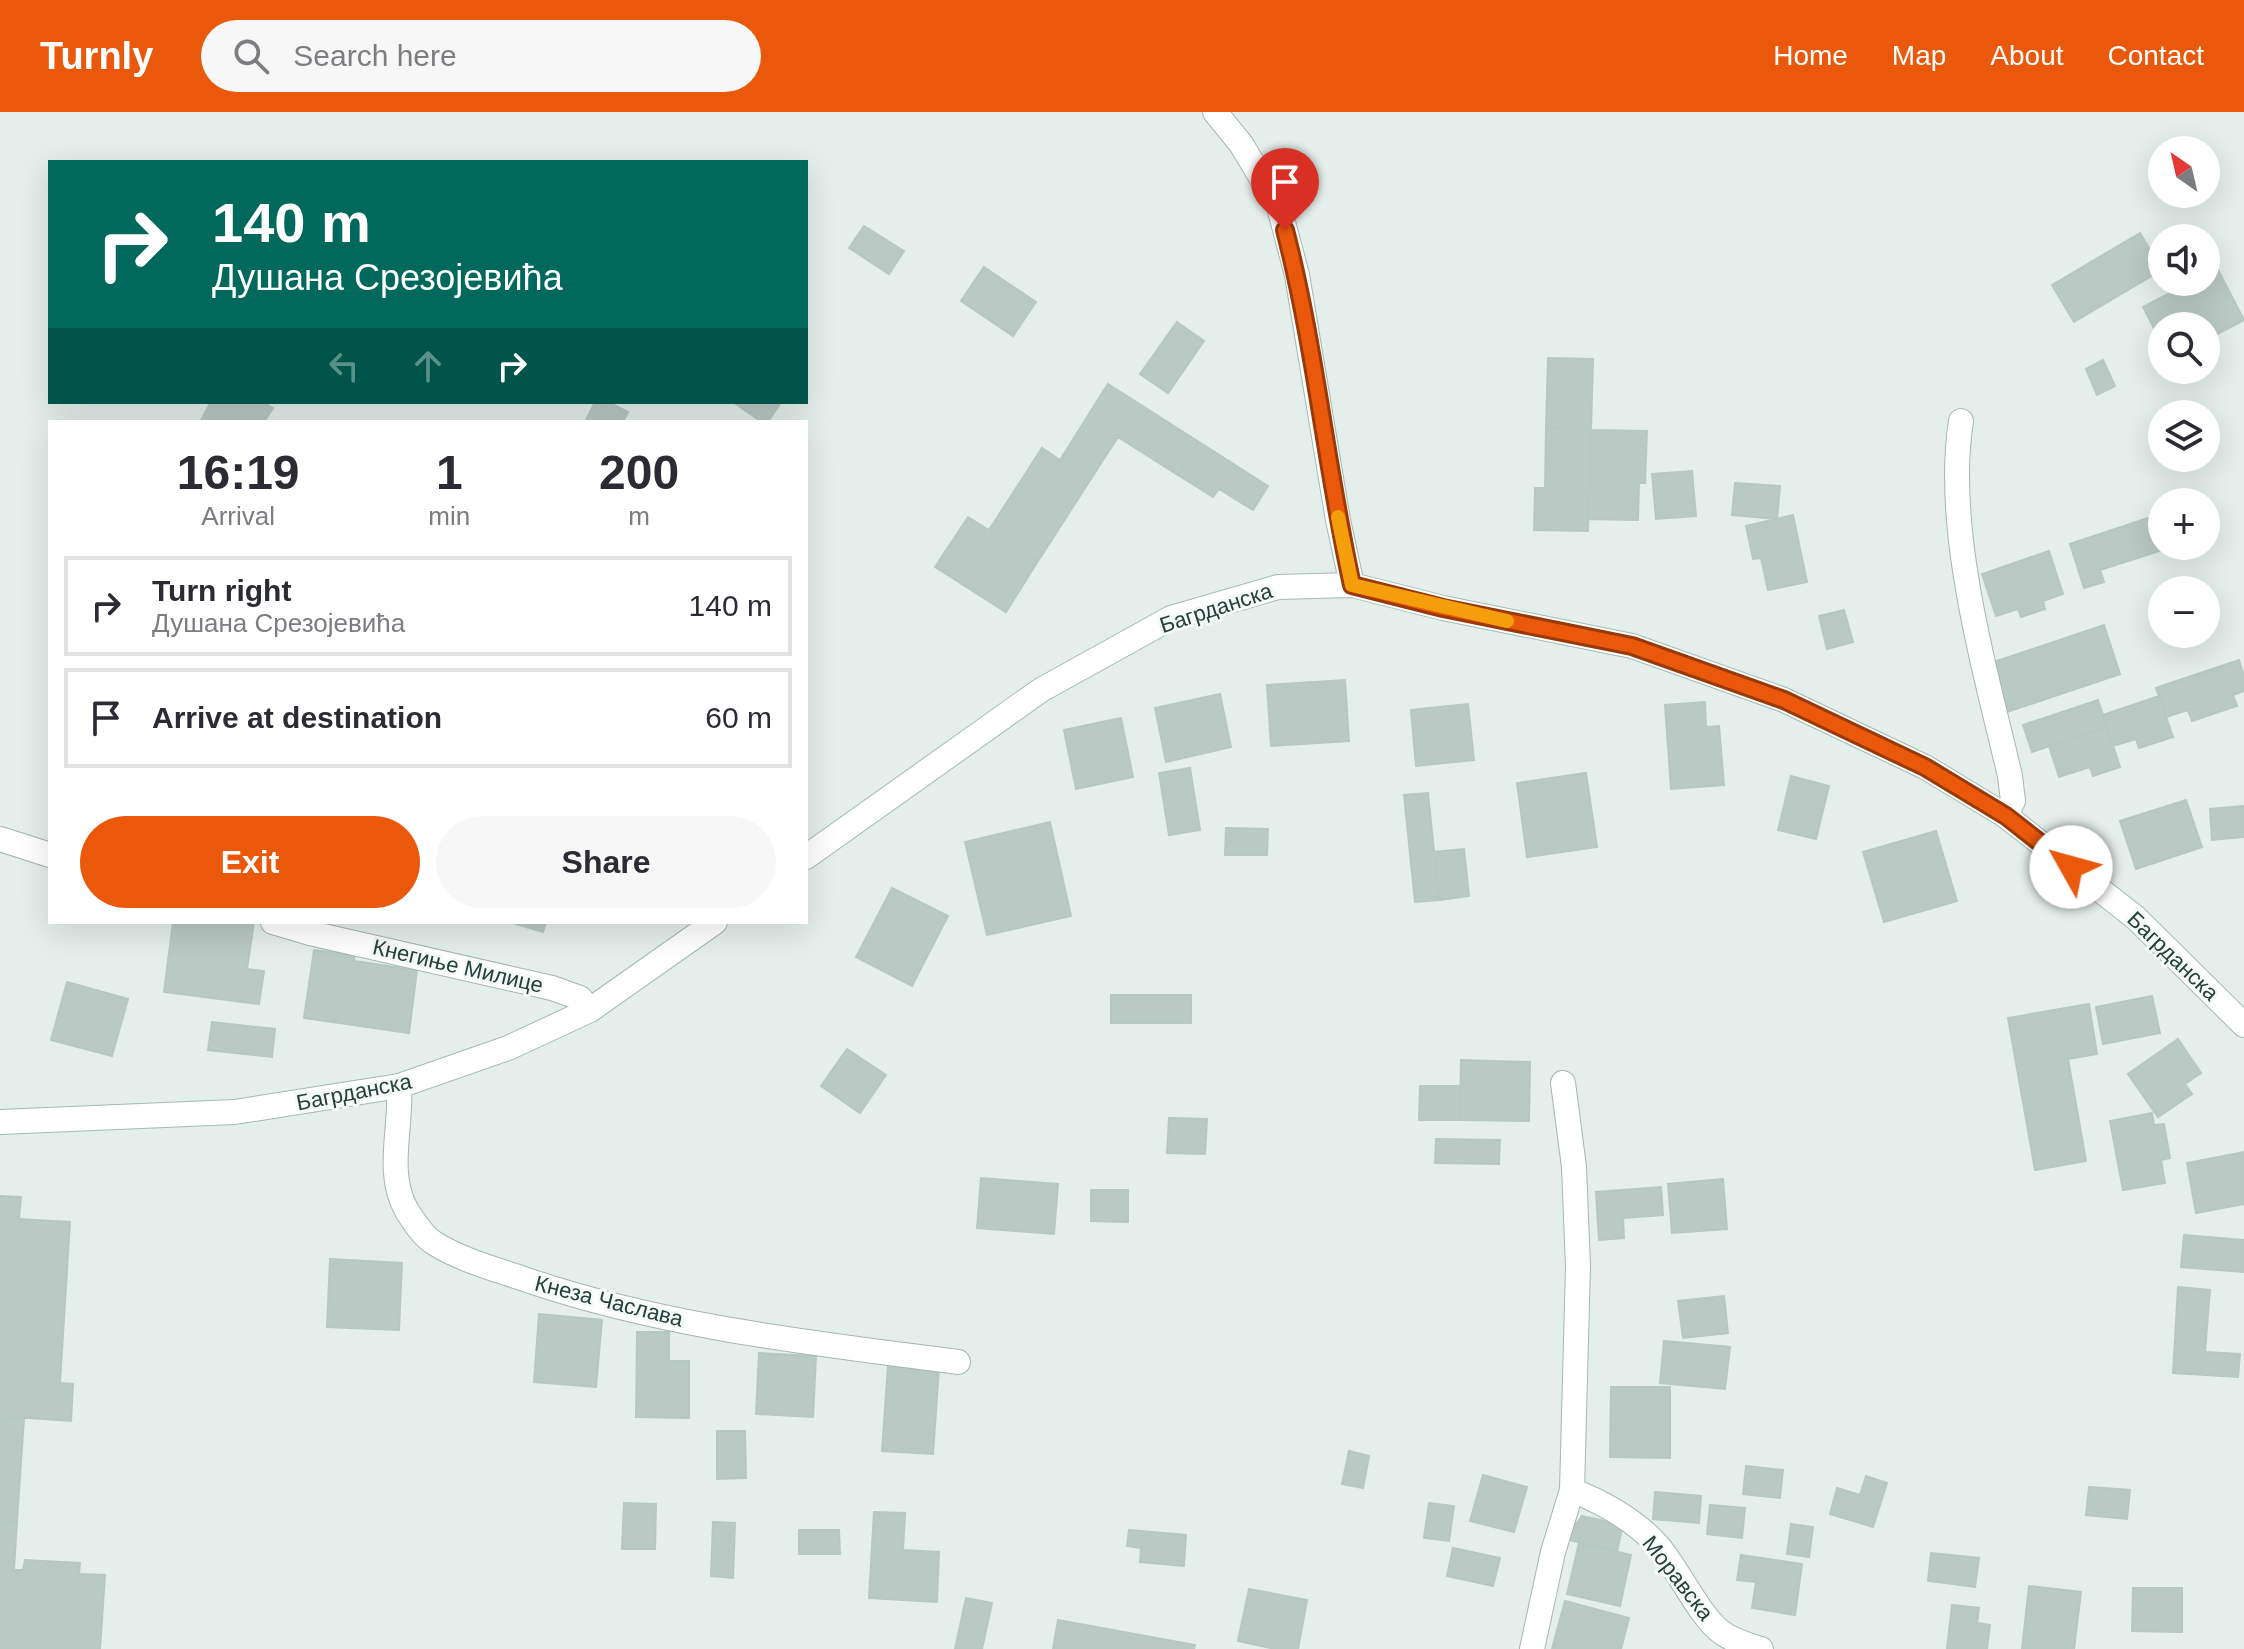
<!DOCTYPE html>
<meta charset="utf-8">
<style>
:root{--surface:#fff;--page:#f7f7f7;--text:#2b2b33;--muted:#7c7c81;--line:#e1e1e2;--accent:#ea580c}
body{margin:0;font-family:Helvetica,sans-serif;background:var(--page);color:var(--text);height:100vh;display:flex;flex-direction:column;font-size:30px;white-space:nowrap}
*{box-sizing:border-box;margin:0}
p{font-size:26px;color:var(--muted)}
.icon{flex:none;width:44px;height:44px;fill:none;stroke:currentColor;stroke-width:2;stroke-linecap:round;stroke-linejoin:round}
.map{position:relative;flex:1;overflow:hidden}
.sheet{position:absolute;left:48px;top:308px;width:760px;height:504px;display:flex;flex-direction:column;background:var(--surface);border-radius:0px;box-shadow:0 8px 32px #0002}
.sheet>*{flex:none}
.guide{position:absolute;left:48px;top:48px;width:760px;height:244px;border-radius:0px;box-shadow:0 8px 32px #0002;background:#00695c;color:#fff;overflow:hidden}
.needle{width:52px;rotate:326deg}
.tools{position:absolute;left:2148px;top:24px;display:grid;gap:16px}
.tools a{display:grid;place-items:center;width:72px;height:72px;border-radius:50%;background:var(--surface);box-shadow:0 8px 32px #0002;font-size:40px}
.pin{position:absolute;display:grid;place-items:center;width:68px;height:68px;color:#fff;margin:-82px -34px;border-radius:50% 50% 50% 0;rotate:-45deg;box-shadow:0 0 8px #0007}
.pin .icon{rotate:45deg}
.me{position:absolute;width:88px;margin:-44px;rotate:308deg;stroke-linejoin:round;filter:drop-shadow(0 0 6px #0008)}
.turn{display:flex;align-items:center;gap:28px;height:168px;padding:0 32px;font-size:36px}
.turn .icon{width:104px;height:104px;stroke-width:2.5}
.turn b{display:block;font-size:56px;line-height:68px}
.lanes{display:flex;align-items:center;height:76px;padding:0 32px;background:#0003;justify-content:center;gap:40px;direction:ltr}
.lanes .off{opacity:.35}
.eta{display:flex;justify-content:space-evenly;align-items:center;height:136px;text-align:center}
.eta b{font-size:48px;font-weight:800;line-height:56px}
.action{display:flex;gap:16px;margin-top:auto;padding:16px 32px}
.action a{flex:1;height:92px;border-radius:48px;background:var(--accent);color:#fff;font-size:32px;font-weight:800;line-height:92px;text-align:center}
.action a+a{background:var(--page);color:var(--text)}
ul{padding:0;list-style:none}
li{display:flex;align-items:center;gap:24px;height:100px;margin:0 16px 12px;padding:0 16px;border:4px solid var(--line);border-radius:0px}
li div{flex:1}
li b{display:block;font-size:30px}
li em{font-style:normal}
header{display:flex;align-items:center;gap:48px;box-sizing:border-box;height:112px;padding:0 40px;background:var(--accent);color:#fff}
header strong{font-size:38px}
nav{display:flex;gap:44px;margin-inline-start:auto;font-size:28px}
.search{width:560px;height:72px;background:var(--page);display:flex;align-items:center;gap:20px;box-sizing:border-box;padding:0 28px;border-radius:44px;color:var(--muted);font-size:30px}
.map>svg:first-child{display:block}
</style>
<header>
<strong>Turnly</strong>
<div class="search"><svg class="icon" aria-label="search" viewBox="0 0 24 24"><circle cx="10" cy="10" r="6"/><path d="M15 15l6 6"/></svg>Search here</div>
<nav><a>Home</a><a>Map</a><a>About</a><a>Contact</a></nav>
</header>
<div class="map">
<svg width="2244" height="1537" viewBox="0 0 2244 1537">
<rect width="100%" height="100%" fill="#e4eeea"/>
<!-- building -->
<path fill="#b9c9c4" stroke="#b6c8c2" stroke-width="2" d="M864,114l40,25 -15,23 -40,-26z
M2140,121l22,37 -88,52 -22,-37z
M984,155l52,35 -23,34 -52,-35z
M2217,156l27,52 -38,20v-14h-44v18l-19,-37 48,-25h15v-8z
M1177,210l27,19 -36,52 -28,-19z
M1548,246l45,1 -2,71 -45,-2z
M2103,248l12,26 -18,9 -11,-26z
M1108,272l91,58 -21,33 -60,-38 -80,124 -49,-31 53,-82 18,12z
M211,290h52l10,6 -9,14h-64z
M595,290h13l20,10 -5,10h-33l-4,-2z
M733,290h48l-13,20h-6z
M1546,316l45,2 -3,101 -54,-1 1,-42h10z
M1591,318l56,1 -2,52h-6l-1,37 -49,-1z
M1199,330l69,44 -15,24 -34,-21 -6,8 -35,-22z
M1692,359l4,45 -40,3 -4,-45z
M1735,371l45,3 -3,33 -45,-4z
M1793,403l14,67 -39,8 -7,-32 -8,1 -7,-33z
M968,405l70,44 -32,51 -71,-45z
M2148,406l11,33 -59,19 4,12 -20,6 -14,-44z
M2049,439l14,43 -20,7 2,8 -24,8 -3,-8 -22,7 -14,-42z
M1844,498l9,32 -26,7 -8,-33z
M2104,513l16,49 -113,38 -16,-49z
M2239,548l5,16v15l-11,4 4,11 -45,15 -4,-11 -22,7 -10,-29z
M1345,568l4,61 -78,5 -4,-61z
M1220,582l11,53 -65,15 -11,-54z
M2159,584l14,41 -34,11 -3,-9 -23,7 -10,-31z
M2098,588l9,27 -75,25 -9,-27z
M1705,590l1,25 13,-1 5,59 -53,4 -6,-84z
M1468,592l6,56 -58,6 -5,-56z
M1121,606l12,59 -57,12 -12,-59z
M2107,615l13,40 -27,9 -3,-9 -31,10 -10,-31z
M1190,656l10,62 -31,5 -10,-62z
M1586,661l11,74 -70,10 -10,-74z
M1791,664l38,10 -13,53 -38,-9z
M1428,681l11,107 -24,2 -11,-107z
M2186,688l16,47 -66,22 -16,-48z
M2244,694v31l-32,3 -2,-31z
M1050,710l21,94 -84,19 -22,-93z
M1226,716l42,1 -1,26h-42z
M1936,719l21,70 -73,21 -21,-70z
M1464,737l5,47 -30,4 -5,-48z
M892,776l56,28 -36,70 -56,-29z
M173,810h81l-7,47 17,2 -5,33 -95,-12z
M509,810h37l-3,10z
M314,838l41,5 -1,6 63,9 -8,63 -105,-15z
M67,870l61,17 -16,57 -61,-16z
M1111,883h80v28h-80z
M2152,884l8,37 -57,11 -7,-37z
M2089,892l8,50 -29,5 18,102 -51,9 -27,-152z
M212,910l63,7 -3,28 -64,-7z
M2178,927l23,34 -16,11 7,10 -34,23 -30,-43z
M847,937l39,26 -26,38 -39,-27z
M1461,948l69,2 -1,59 -69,-1z
M1420,974h41l-1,34h-41z
M2152,1001l2,12 10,-1 6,34 -9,2 4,23 -42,7 -13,-69z
M1169,1006l38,1 -2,35 -38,-1z
M1436,1027l64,1 -1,24 -64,-1z
M2244,1040v52l-48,9 -9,-50z
M981,1066l77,6 -4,50 -77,-6z
M1723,1067l4,50 -55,4 -4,-49z
M1661,1075l2,28 -40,3 1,20 -25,2 -3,-48z
M1091,1078h37v32l-37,-1z
M0,1084l21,1 -2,22 51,3 -10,161 13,1 -2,37 -71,-5z
M2184,1123l60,5v32l-63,-5z
M330,1147l72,4 -3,67 -72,-3z
M2178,1175l32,3 -5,62 35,2 -2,23 -65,-4z
M1724,1184l4,37 -45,5 -5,-37z
M539,1202l63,6 -6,67 -62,-5z
M637,1220h32v29h20v57l-53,-1z
M1664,1229l66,6 -5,42 -65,-6z
M759,1241l57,3 -3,61 -57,-3z
M888,1253l51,3 -6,86 -51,-3z
M1611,1275h59v71l-60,-1z
M0,1304l24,2 -7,103 -17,-1z
M717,1319h28l1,47 -29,1z
M1349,1339l20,5 -6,32 -21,-4z
M1746,1354l37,4 -3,28 -37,-4z
M1483,1363l44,12 -13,45 -44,-11z
M1866,1364l21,7 -14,44 -43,-13 7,-26 23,7z
M2089,1375l41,3 -3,29 -41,-4z
M1655,1380l46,4 -2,27 -46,-4z
M624,1391l32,1 -1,45h-33z
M1429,1391l25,3 -5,35 -25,-3z
M1710,1393l35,3 -3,30 -35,-4z
M874,1400l31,1 -2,37 36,2 -2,50 -68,-4z
M1582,1404l41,9 -6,26 -52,-12z
M0,1408l17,1 -3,49h9l2,-10 55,3 -1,11 26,1 -5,74h-100z
M713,1410l22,1 -2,55 -22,-2z
M1791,1412l22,3 -4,30 -22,-3z
M799,1418h40l1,24h-41z
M1129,1418l57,5 -2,31 -44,-4 1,-14 -14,-2z
M1579,1431l52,12 -11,51 -53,-12z
M1453,1436l47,10 -7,28 -46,-10z
M1931,1441l48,5 -4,29 -47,-6z
M1741,1443l61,9 -7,51 -43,-7 4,-26 -19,-2z
M2029,1474l52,6 -7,57h-52z
M2133,1476h49v44l-50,-1z
M1249,1477l58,11 -9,49h-23l-37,-8z
M966,1486l26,5 -10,46h-27z
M1565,1489l64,17 -8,31h-69z
M1952,1493l27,3 -2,15 13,2 -3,24h-40z
M1058,1508l137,25 -1,4h-141z"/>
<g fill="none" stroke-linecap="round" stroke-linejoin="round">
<!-- street casing -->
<g stroke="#a6b6b2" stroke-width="26">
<path id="street" d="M1215,0l26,32 38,63 18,68 41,245 14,65
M1961,309c-17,108 24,248 49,355l3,25 -7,15
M0,727l50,16
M273,810l37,11 242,55 28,10 10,12
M399,974c3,42 -14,87 8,125 7,11 16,25 27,32 27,17 61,26 90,36 139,48 289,64 434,83
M1572,1378c32,13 64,30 87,57 20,24 40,68 62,85 12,9 27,13 40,17
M1532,1537l21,-97 19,-62 6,-224 -4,-99 -11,-84"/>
</g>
<!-- secondary casing -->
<g stroke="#a2bab4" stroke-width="26">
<path id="secondary" d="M806,745l235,-167 130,-72 107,-31 74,-2 91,23 189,38 152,54 141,67 81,49 130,102 108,107
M0,1010l235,-10 164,-26 109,-38 82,-38 125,-88"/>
</g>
<!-- street -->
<use href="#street" stroke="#fff" stroke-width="24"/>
<!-- secondary -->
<use href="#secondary" stroke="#fff" stroke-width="24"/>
</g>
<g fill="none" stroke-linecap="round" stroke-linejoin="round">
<!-- route casing -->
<g stroke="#983908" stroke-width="20">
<path id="route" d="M1285,118c30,116 41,237 67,355l91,23 189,38 152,54 141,67 81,49 65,51"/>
</g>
<!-- route -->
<use href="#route" stroke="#ea580c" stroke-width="14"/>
<!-- slow -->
<path stroke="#f59e0b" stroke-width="14" d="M1338,405l14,68 155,36"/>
</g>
<g text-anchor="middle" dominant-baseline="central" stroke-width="6" stroke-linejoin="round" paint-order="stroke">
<!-- street labels -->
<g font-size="22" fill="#23403b" stroke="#f5faf8">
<text transform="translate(1216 496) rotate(-18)">Багрданска</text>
<text transform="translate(2173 844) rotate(44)">Багрданска</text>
<text transform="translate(458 854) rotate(13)">Кнегиње Милице</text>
<text transform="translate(354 980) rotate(-11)">Багрданска</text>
<text transform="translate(609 1189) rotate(14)">Кнеза Часлава</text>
<text transform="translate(1678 1466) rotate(52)">Моравска</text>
</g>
</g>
</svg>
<div class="tools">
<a><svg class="needle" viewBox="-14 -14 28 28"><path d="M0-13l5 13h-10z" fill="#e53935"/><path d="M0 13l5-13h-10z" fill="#7c7c81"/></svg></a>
<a><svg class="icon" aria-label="sound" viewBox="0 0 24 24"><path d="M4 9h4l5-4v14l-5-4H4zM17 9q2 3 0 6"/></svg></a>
<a><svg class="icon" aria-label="search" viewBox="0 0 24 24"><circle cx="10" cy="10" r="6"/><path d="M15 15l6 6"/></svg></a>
<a><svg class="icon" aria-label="layers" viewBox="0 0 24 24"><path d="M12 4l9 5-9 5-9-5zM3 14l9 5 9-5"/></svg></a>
<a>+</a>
<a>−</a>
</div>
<div class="pin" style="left:1285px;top:118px;background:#d93025"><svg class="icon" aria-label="arrive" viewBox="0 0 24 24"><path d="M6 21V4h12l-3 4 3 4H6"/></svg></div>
<svg class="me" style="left:2071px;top:755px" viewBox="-20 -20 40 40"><circle r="19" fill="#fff"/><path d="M0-13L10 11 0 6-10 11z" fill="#ea580c"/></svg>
<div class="guide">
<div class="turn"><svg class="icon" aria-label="right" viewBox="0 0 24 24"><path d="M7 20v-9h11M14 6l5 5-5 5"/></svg><div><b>140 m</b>Душана Срезојевића</div></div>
<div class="lanes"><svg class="icon off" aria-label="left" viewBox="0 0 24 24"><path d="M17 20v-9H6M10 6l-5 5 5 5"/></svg><svg class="icon off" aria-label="ahead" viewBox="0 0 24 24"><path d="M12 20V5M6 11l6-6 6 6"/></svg><svg class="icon" aria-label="right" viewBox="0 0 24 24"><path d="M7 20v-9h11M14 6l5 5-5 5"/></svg></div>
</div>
<section class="sheet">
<div class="eta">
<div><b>16:19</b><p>Arrival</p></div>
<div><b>1</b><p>min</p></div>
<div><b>200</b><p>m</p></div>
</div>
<ul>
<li><svg class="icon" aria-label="right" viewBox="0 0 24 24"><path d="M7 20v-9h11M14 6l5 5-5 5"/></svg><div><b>Turn right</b><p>Душана Срезојевића</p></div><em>140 m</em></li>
<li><svg class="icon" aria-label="arrive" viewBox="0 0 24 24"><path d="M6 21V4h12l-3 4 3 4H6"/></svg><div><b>Arrive at destination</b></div><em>60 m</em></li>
</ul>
<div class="action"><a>Exit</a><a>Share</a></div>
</section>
</div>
